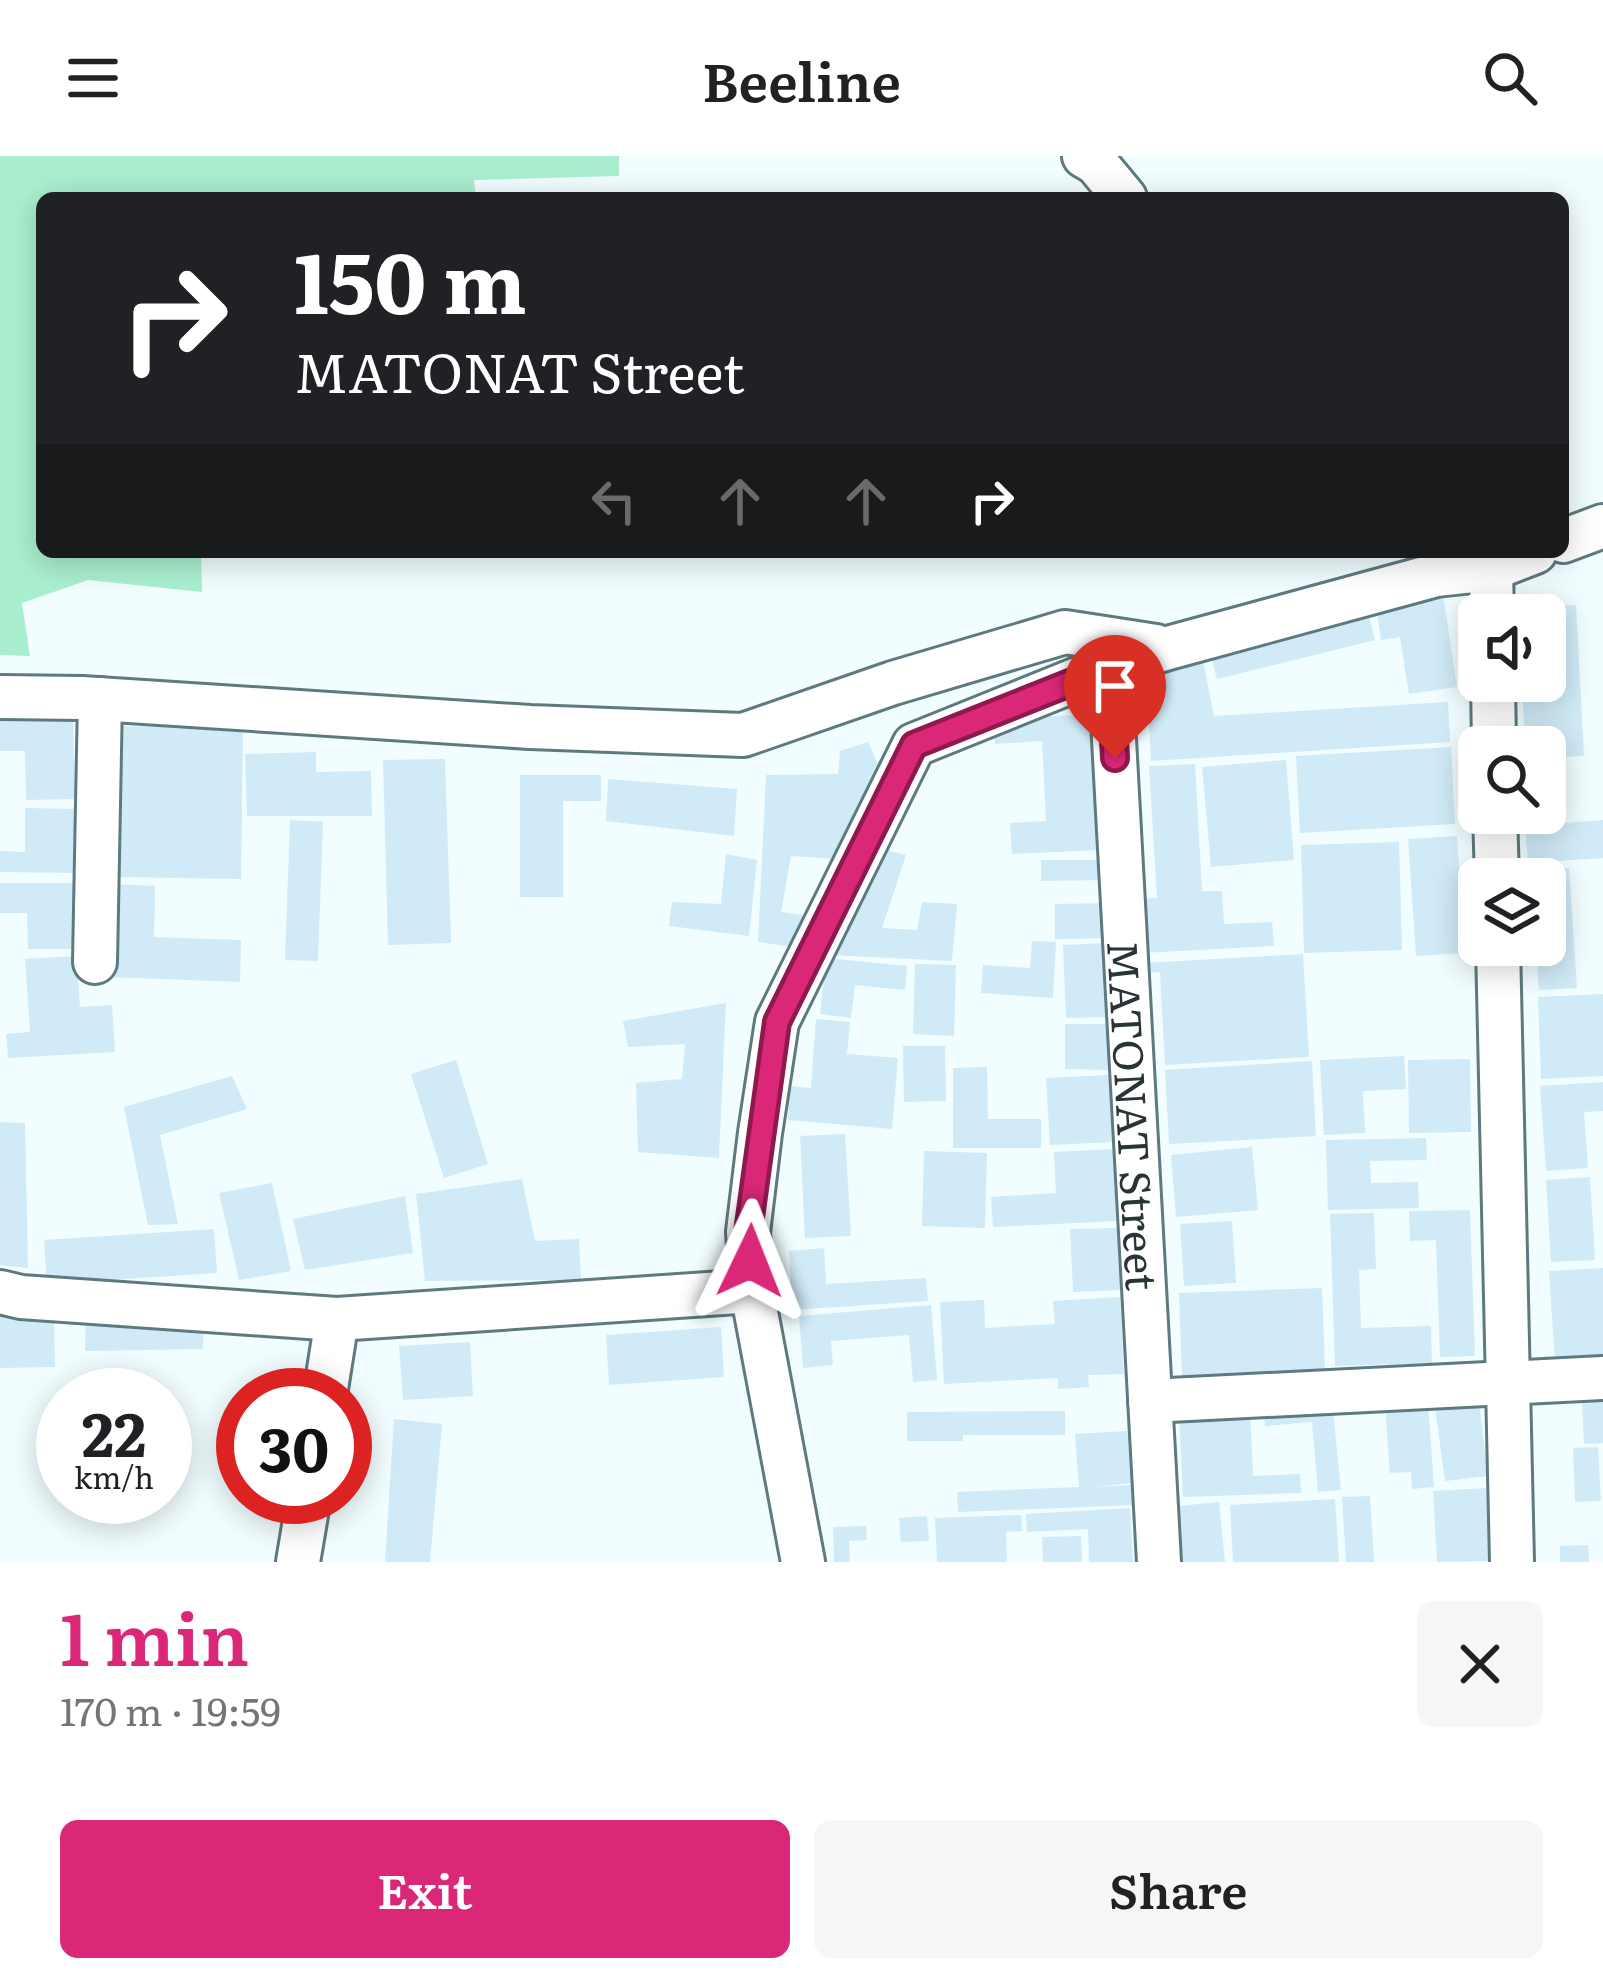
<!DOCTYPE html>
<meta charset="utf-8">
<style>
:root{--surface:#fff;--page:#f6f6f6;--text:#202124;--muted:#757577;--accent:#db2777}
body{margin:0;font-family:Literata,serif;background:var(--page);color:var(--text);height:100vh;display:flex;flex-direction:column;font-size:45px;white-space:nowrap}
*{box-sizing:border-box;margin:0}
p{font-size:39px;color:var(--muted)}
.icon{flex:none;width:66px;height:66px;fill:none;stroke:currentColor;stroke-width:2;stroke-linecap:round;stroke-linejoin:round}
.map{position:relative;height:1406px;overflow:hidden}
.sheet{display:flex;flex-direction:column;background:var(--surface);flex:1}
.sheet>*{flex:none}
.guide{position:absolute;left:36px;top:36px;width:1533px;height:366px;border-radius:18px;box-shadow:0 6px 30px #0003;background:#202124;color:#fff;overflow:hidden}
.tools{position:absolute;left:1458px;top:438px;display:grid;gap:24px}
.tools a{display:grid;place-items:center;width:108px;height:108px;border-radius:18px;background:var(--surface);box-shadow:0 6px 30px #0003;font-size:60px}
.speed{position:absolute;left:36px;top:1212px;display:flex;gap:24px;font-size:60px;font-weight:700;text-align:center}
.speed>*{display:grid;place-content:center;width:156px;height:156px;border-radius:50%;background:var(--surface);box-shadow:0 6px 30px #0003;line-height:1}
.speed small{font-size:30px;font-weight:400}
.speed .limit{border:18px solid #d22;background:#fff;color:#111}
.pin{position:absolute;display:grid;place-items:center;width:102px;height:102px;color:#fff;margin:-123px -51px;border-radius:50% 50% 50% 0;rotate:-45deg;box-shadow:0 0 12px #0007}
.pin .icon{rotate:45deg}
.me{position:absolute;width:132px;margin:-66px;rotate:2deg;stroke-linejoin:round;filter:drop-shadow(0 0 9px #0008)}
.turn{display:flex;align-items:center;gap:42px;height:252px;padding:0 60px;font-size:54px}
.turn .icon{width:156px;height:156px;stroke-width:2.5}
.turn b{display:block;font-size:84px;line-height:102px}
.lanes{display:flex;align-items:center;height:114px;padding:0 60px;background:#0003;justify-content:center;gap:60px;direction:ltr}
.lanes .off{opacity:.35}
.round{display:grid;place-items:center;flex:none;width:126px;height:126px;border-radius:18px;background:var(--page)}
.overview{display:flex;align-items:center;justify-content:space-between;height:204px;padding:0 60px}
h1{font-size:72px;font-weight:600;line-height:90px;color:var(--accent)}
.cta{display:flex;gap:24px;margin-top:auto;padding:24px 60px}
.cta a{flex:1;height:138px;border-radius:18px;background:var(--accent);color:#fff;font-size:48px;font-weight:600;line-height:138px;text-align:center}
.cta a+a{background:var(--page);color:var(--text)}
header{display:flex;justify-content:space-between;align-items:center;height:156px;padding:0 60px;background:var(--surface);font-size:54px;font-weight:600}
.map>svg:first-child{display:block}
</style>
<header><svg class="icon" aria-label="menu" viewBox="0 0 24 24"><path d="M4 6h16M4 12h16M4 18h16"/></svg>Beeline<svg class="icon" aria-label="search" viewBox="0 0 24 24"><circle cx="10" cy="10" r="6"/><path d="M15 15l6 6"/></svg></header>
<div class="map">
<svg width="1603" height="1406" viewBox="0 0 1603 1406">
<rect width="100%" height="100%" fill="#f1fdff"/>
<!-- green -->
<path fill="#a9efcf" d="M0,0h619v20l-145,4 2,18h-434v354h159l1,40 -114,-12 -66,23 8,53 -30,-1z"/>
<!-- building -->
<path fill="#d0ebf7" d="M1443,438l14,93 -48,7 -9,-57 -19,3 -5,-36z
M1576,449l8,151 -39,2v-11h-20l-3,-66h23v-66h-27v-7z
M1367,452l8,32 -158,39 -7,-26z
M1202,499l12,61 234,-14 2,40 -299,19 -5,-84z
M1094,558l7,136 -89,4 -2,-31 36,-2 -4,-80 -47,3 -1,-25z
M73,562l2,81 -49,1 -1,-49h-25v-31z
M115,570l128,2 -2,151 -128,-2z
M868,586l12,27 -44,90 -45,-3 -10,56 36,5 -18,31 -41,-6 8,-167 72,-1 2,-23z
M1451,591l4,77 -155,9 -4,-77z
M316,596v20l55,-1 1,45h-125l-2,-62z
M445,603l6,184 -63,2 -5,-185z
M1286,604l8,100 -83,7 -9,-100z
M1195,608l7,127h20l2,33 48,-2 2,24 -132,7 -4,-54 19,-1 -8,-132z
M520,619h81v26h-38v96h-43z
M608,623l129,10 -3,47 -128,-15z
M25,652l53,1 -1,64 -77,-1v-21l25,1z
M290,664l33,2 -5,139 -33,-1z
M1603,664v38l-75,5 -3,-37z
M1457,680l8,117 -49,3 -8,-117z
M1399,686l3,108 -98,3 -3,-108z
M873,691l33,8 -24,73 35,2 5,-28 35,2 -5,57 -122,-6z
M726,698l31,6 -8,76 -80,-10 3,-24 49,2z
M1041,704h63v20l-63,1z
M1569,712l8,120 -38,2 -3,-45h9v-66h-13l-1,-9z
M0,727h77v66h-49l-1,-36h-27z
M111,728l44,2 -1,51 87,3 -1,42 -132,-5z
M1107,747l1,35 -53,1v-35z
M1032,785l24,1 -3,56 -72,-5 2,-28 47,3z
M1109,787l3,74 -46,1 -3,-73z
M1303,798l6,103 -144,8 -5,-93 -15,1v-10z
M77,800l3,51 32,-2 3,47 -107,6 -2,-24 24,-2 -5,-73z
M826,802l81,8 -2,24 -50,-5 -4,33 -31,-4z
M915,808l41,1 -2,71 -41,-2z
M1603,838v82l-62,3 -3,-82z
M726,847l-7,155 -81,-6 -2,-69 46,-4 3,-35 -57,3 -5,-26z
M816,863l34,3 -3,32 51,4 -6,71 -104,-9 2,-34 21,2z
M1065,868h45v46l-45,-1z
M903,890h42l1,55 -42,1z
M1404,900l2,33 -43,2 2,42 -41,2 -4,-75z
M1470,903l1,73 -62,1 -1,-73z
M456,904l32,104 -44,14 -33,-104z
M1312,905l4,75 -147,8 -4,-74z
M987,911l1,52h53v29h-88v-80z
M1109,919l3,67 -62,3 -4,-67z
M232,920l15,33 -87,26 18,89 -30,1 -24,-118z
M1603,926v29l-19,1 4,56 -42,3 -6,-85z
M0,966l25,1 3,145 -28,-3z
M845,978l6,102 -46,2 -5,-102z
M1426,982l1,22 -57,1 1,22 47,-1 1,26 -91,2 -2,-70z
M1252,991l6,63 -82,7 -5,-62z
M1113,993l3,72 -123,6 -2,-30 65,-4 -2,-41z
M924,995l63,2 -2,75 -63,-2z
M1590,1021l5,83 -44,2 -5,-82z
M522,1023l13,62 44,-2 2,41 -156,1 -9,-87z
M272,1027l19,88 -52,9 -20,-87z
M405,1040l8,57 -108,17 -12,-51z
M1470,1054l5,146 -35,1 -4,-117 -26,1 -1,-30z
M1374,1057l2,56 -17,1 2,58 70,-2 1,37 -97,3 -5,-152z
M1232,1065l4,62 -52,3 -4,-62z
M1118,1072l3,62 -48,2 -3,-63z
M214,1073l3,44 -170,11 -3,-44z
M824,1092l2,36 100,-6 2,23 -136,9 -3,-59z
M1603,1112v92l-48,3 -6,-92z
M1322,1132l3,83 -143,5 -3,-83z
M1120,1141l4,77 -36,1 1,12 -31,2v-11l-114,6 -4,-82 44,-2 1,28 70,-4 -2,-23z
M931,1149l6,75 -24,2 -4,-47 -78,6 2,24 -30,3 -4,-52z
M0,1160h54l1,51 -55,1z
M86,1164l118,5 -1,24 -118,2z
M721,1171l3,50 -115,8 -3,-50z
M470,1186l3,54 -70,4 -4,-54z
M1332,1243l9,91 -23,2 -6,-70 -47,4 -2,-20z
M1479,1245l9,75 -43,5 -10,-74z
M1603,1245v42l-19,1 -2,-42z
M1428,1247l6,84 -22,2 -1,-17 -21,1 -5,-67z
M1250,1253l3,67 47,-2 1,19 -118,4 -4,-86z
M1065,1255v24h-102v6h-56v-29z
M394,1263l48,5 -12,138h-45z
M1128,1275l4,52 -39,4 42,-2 1,20 -178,7 -1,-20 122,-5 -4,-53z
M1598,1291l3,54 -26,1 -2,-54z
M1488,1332l4,73 -55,1 -4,-71z
M1370,1340l4,66h-28l-4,-65z
M1335,1343l4,63h-106l-3,-57z
M1219,1346l6,60h-42l-5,-56z
M1130,1352l3,54h-44l-1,-33 -61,3 -1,-18z
M1021,1359l1,16 -16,1 1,30h-70l-2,-44z
M927,1360l2,25 -28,1 -2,-24z
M866,1370l1,14 -18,1 1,21h-16l-1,-35z
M1081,1380l1,26h-39l-1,-25z
M1588,1389l1,17h-29v-16z"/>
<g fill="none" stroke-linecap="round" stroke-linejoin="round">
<!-- minor casing -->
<g stroke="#5e7a7e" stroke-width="48">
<g id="minor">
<path d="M1084,0l12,7 29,35"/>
<path d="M1563,385l40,-15"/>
<path d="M1491,413l1,46"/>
<path id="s1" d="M1110,510l49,896"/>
<path d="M1493,525l1,66"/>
<path d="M0,541l82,1 448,29 213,8 150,-52 172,-51 91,14"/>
<path d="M1495,657l2,66"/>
<path d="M1498,789l14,617"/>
<path d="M95,806l5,-263"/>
<path d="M0,1136l21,5 316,22"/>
<path d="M325,1239l12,-76 415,-28"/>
<path d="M1150,1245l453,-23"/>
<path d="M298,1406l11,-65"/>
<path d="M803,1406l-51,-271 -4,-59 12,-99 17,-111 137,-277 196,-79 58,-18 268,-73 55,-6 44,-17"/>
</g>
</g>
<!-- minor -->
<use href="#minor" stroke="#fff" stroke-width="42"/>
</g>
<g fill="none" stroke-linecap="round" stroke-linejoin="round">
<!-- route casing -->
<g stroke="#8e194d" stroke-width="30">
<path id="route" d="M750,1105l-2,-29 29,-210 137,-277 196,-78 5,91"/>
</g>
<!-- route -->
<use href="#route" stroke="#db2777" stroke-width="21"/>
</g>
<g text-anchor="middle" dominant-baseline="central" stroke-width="12" stroke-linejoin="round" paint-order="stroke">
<!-- street labels -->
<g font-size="42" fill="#283435" stroke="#fff">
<text stroke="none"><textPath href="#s1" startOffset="450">MATONAT Street</textPath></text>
</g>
</g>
</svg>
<div class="tools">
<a><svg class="icon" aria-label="sound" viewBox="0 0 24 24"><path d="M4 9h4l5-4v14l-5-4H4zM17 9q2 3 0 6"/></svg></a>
<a><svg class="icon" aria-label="search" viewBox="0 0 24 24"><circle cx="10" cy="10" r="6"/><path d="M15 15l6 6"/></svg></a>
<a><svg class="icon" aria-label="layers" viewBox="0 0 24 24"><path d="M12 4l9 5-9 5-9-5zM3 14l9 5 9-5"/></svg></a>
</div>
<div class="speed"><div>22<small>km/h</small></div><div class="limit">30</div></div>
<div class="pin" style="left:1115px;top:602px;background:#d93025"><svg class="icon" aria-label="arrive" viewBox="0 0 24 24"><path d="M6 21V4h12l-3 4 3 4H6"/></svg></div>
<svg class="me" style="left:750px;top:1105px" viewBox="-20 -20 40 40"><path d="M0-17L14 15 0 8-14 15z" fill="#db2777" stroke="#fff" stroke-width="4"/></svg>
<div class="guide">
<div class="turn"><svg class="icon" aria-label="right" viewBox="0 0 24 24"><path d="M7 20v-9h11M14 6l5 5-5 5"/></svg><div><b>150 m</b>MATONAT Street</div></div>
<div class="lanes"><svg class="icon off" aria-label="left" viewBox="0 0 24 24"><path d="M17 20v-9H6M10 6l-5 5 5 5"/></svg><svg class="icon off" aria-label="ahead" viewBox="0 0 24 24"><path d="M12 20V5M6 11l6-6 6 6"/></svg><svg class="icon off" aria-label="ahead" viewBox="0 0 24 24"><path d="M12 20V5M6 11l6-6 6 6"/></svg><svg class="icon" aria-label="right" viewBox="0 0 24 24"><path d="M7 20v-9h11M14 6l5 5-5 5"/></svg></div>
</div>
</div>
<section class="sheet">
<div class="overview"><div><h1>1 min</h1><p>170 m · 19:59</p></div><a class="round"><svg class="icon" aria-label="close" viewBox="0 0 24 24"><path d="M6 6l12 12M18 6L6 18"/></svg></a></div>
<div class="cta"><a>Exit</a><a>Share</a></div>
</section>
